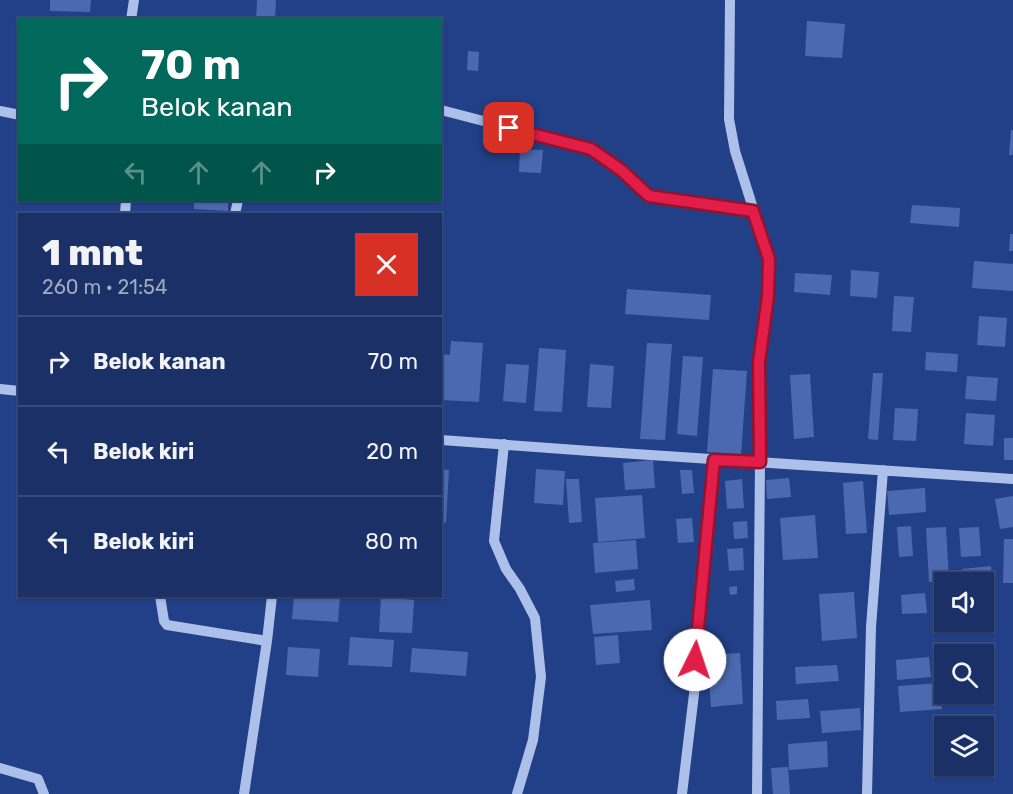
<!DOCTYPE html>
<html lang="id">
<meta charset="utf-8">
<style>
:root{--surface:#1a3066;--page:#273c6f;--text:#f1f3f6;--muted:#9fa9bf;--line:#384b7a}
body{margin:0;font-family:Rubik,sans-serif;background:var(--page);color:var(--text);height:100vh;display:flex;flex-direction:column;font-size:22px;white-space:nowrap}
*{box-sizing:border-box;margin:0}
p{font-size:20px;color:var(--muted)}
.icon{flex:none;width:33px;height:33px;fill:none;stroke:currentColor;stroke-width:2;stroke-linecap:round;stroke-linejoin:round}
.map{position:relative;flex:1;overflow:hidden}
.side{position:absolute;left:18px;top:213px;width:424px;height:384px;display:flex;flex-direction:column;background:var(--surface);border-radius:0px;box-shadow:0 2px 4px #0004,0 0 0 2px var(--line)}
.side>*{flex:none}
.hud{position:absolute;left:18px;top:18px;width:424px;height:183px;border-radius:0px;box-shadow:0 2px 4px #0004,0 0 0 2px var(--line);background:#00695c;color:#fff;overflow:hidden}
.buttons{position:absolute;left:934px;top:572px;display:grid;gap:12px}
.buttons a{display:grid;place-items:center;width:60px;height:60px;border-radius:0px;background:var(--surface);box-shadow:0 2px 4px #0004,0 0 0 2px var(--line);font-size:30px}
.pin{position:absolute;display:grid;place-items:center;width:51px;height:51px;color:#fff;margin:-26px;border-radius:12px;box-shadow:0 3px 9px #0006}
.me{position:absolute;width:66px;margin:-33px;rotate:4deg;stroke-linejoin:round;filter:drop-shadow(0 0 4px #0008)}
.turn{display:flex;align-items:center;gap:21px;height:126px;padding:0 24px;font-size:27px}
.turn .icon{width:78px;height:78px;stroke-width:2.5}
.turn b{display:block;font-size:42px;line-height:51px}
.lanes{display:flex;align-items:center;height:57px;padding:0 24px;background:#0003;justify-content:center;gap:30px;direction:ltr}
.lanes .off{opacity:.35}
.round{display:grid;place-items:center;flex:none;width:63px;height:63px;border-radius:0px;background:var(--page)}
.head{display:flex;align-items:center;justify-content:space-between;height:102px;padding:0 24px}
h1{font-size:36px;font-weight:800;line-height:45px}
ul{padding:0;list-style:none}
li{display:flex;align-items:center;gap:18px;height:90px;padding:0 24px;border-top:2px solid var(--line)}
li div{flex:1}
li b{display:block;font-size:22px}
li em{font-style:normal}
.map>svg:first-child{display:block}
</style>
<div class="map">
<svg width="1013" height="794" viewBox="0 0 1013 794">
<rect width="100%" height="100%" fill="#224088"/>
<!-- building -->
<path fill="#4b69b0" d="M50,0h41l-1,12 -40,-1z
M257,0h19l-1,20h-19z
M223,16l24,1v3h-24z
M807,21l38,3 -3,34 -37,-2z
M468,51l11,1 -1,19 -11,-1z
M1011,130h2v25h-4z
M520,149l23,1 -2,23 -22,-1z
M194,200h34v11l-34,-2z
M912,205l48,3 -1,19 -49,-4z
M1010,234h3v17h-4z
M974,261l39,3v27l-41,-3z
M851,270l28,2 -2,26 -27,-2z
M795,273l37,2 -2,20 -36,-3z
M627,289l84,6 -2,25 -84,-6z
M894,296l20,1 -3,35 -19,-1z
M979,316l28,2 -2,29 -28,-2z
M451,341l32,2 -4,59 -38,-2v-46l9,1z
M647,343l25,1 -7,96 -25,-1z
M539,348l27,2 -4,62 -28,-1z
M926,352l32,2 -1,18 -32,-2z
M683,356l20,1 -6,79 -20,-2z
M506,364l23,1 -3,38 -23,-2z
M590,364l24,2 -3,42 -24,-1z
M713,369l34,2 -6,84 -34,-3z
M873,373h10l-5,67 -10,-1z
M810,374l4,63 -20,2 -4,-64z
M967,376l31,2 -2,23 -31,-2z
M895,408l23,1 -2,32 -23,-1z
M966,413l29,2 -2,31 -29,-2z
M1004,438h9v22h-9z
M653,460l2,28 -30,2 -2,-27z
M441,469l8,1 -3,53 -5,-1z
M536,469l29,2 -2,34 -29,-2z
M680,470h12l2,23 -12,1z
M789,478l2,19 -24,2 -1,-19z
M566,479h13l3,43 -13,1z
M742,479l2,29 -17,1 -2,-28z
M863,481l4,52 -21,1 -3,-51z
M925,488l1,24 -37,3 -2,-24z
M642,495l3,43 -47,4 -3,-44z
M1013,496v31l-13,2 -5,-30z
M815,515l3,43 -35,2 -3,-42z
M692,518l2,24 -16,1 -2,-24z
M747,521l1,17 -14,1 -1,-17z
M911,526l2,30 -14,1 -2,-30z
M946,527l3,54 -20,1 -3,-54z
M979,527l2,29 -20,1 -2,-29z
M1004,539h9v44h-10z
M636,540l2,29 -43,4 -2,-30z
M743,548l1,22 -15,1 -2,-22z
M991,566l1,17 -29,-1 -1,-13z
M634,579l1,11 -19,2 -1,-11z
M737,586v8l-7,1 -1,-8z
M854,592l3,46 -35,3 -3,-47z
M925,593l2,20 -25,1 -1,-19z
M294,596h46l-2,26 -46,-3z
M381,597l33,3 -2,33 -33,-1z
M650,600l2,30 -59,4 -3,-29z
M618,635l2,28 -24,2 -2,-28z
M350,637l44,3 -2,27 -44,-2z
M288,647l32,2 -2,28 -32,-2z
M412,648l56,4 -2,24 -56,-4z
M740,653l3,51 -32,3 -4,-52z
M929,657l2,20 -34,3 -1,-20z
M837,665l2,16 -43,3 -1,-17z
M940,683l2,26 -42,3 -2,-26z
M808,699l2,19 -33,2 -1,-19z
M860,708l1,22 -39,3 -2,-22z
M827,741l1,26 -39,3 -1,-26z
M788,767l2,27h-17l-2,-26z"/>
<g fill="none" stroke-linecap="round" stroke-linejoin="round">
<!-- minor -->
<path stroke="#adc0ea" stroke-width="10" d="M730,0l-1,119 6,32 34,108 -1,37 -9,65 1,101 -3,332
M131,20l3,-20
M441,110l150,39 30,21 28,26 103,15
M0,111l20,4
M125,214l1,-14
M235,214l3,-14
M0,389l20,2
M441,440l149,11 423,28
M504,444l-10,97 12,28 14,20 15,29 6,59 -8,63 -16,54
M160,596l4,25 3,4 100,16
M0,768l38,11 6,15
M244,794l23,-153 5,-45
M682,794l12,-100 2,-51 18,-183
M867,794l4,-167 12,-157"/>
</g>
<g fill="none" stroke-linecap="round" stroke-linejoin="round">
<!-- route casing -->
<g stroke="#92132f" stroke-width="15">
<path id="route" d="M509,128l82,21 30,21 28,26 104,15 16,48 -1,37 -9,66 1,100 -46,-2 -19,200"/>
</g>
<!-- route -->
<use href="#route" stroke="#e11d48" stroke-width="10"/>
</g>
</svg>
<div class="buttons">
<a><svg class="icon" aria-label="sound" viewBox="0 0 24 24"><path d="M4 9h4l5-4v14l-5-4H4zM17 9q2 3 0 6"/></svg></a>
<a><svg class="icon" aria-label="search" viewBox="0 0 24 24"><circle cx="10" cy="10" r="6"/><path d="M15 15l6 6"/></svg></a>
<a><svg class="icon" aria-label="layers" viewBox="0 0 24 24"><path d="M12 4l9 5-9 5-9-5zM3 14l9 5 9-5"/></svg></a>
</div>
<div class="pin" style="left:509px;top:128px;background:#d93025"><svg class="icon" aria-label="arrive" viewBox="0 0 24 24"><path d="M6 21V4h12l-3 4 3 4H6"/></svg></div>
<svg class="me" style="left:695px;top:660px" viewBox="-20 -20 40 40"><circle r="19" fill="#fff"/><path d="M0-13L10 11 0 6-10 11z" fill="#e11d48"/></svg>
<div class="hud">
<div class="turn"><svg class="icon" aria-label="right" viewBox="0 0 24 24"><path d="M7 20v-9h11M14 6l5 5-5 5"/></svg><div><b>70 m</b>Belok kanan</div></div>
<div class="lanes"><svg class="icon off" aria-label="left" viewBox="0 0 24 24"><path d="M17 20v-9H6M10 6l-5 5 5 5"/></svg><svg class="icon off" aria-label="ahead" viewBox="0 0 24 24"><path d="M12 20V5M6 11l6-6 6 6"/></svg><svg class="icon off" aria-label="ahead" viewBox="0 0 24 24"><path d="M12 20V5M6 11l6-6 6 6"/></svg><svg class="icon" aria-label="right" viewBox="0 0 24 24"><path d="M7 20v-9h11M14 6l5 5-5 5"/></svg></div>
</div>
<section class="side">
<div class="head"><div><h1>1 mnt</h1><p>260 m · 21:54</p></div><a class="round" style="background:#d93025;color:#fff"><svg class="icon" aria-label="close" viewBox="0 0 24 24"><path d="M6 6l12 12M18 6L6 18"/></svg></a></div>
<ul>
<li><svg class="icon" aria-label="right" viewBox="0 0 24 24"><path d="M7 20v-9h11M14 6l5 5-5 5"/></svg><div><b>Belok kanan</b></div><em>70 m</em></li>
<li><svg class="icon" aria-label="left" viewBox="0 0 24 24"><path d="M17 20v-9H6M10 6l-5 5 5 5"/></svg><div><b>Belok kiri</b></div><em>20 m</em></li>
<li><svg class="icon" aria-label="left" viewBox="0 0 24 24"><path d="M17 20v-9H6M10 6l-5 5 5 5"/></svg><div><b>Belok kiri</b></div><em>80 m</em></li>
</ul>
</section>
</div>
